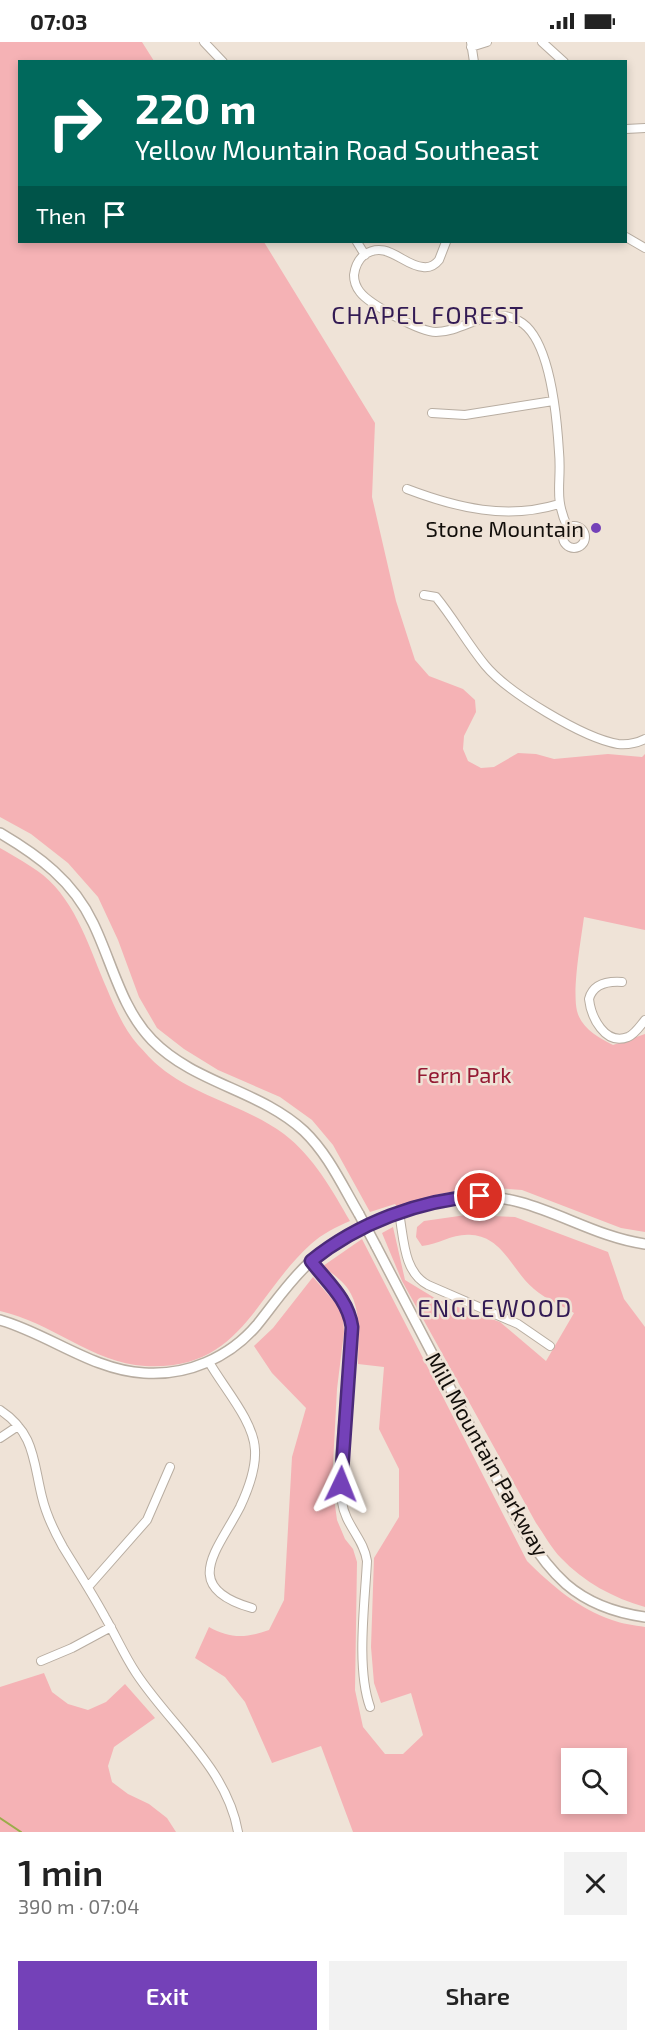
<!DOCTYPE html>
<meta charset="utf-8">
<style>
:root{--surface:#fff;--page:#f2f2f2;--text:#222;--muted:#767676;--accent:#7441b8}
body{margin:0;font-family:"Exo 2",sans-serif;background:var(--page);color:var(--text);height:100vh;display:flex;flex-direction:column;font-size:22px;white-space:nowrap}
*{box-sizing:border-box;margin:0}
p{font-size:20px;color:var(--muted)}
.icon{flex:none;width:33px;height:33px;fill:none;stroke:currentColor;stroke-width:2;stroke-linecap:round;stroke-linejoin:round}
.map{position:relative;height:1790px;overflow:hidden}
.panel{display:flex;flex-direction:column;background:var(--surface);flex:1}
.panel>*{flex:none}
.guide{position:absolute;left:18px;top:18px;width:609px;height:183px;border-radius:0px;box-shadow:0 3px 9px #0003;background:#00695c;color:#fff;overflow:hidden}
.fabs{position:absolute;left:561px;top:1706px;display:grid;gap:12px}
.fabs a{display:grid;place-items:center;width:66px;height:66px;border-radius:0px;background:var(--surface);box-shadow:0 3px 9px #0003;font-size:30px}
.pin{position:absolute;display:grid;place-items:center;width:51px;height:51px;color:#fff;margin:-26px;border:3px solid #fff;border-radius:50%;box-shadow:0 2px 6px #0007}
.me{position:absolute;width:66px;margin:-33px;rotate:2deg;stroke-linejoin:round;filter:drop-shadow(0 0 4px #0008)}
.turn{display:flex;align-items:center;gap:21px;height:126px;padding:0 18px;font-size:27px}
.turn .icon{width:78px;height:78px;stroke-width:2.5}
.turn b{display:block;font-size:42px;line-height:51px}
.then{display:flex;align-items:center;height:57px;padding:0 18px;background:#0003;gap:12px;font-size:22px}
.round{display:grid;place-items:center;flex:none;width:63px;height:63px;border-radius:0px;background:var(--page)}
.overview{display:flex;align-items:center;justify-content:space-between;height:102px;padding:0 18px}
h1{font-size:36px;font-weight:600;line-height:45px}
.button{display:flex;gap:12px;margin-top:auto;padding:12px 18px}
.button a{flex:1;height:69px;border-radius:0px;background:var(--accent);color:#fff;font-size:24px;font-weight:600;line-height:69px;text-align:center}
.button a+a{background:var(--page);color:var(--text)}
.status{display:flex;justify-content:space-between;align-items:center;height:42px;padding:0 30px;background:var(--surface);direction:ltr}
.status svg{height:16px;fill:currentColor}
.map>svg:first-child{display:block}
</style>
<div class="status"><b>07:03</b><svg viewBox="0 0 49 12"><path d="M0 12V9h3v3zM5 12V6h3v6zM10 12V3h3v9zM15 12V0h3v12zM26 1h20v11H26zM47 4h2v5h-2z"/></svg></div>
<div class="map">
<svg width="645" height="1790" viewBox="0 0 645 1790">
<rect width="100%" height="100%" fill="#efe3d7"/>
<!-- green -->
<path fill="#f5b2b5" fill-rule="evenodd" d="M0,0h142l12,19 -134,1v180h244l111,181 -3,74 24,104 19,59 14,16 34,13 12,11 1,12 -12,24 -1,13 5,12 13,7 13,-1 24,-14 18,1 18,5 54,-5 34,3 3,-3v176l-61,-13c-3,23 -12,72 -7,94 4,17 22,27 36,34l32,-11v198l-24,-4 -99,-38 -40,-3 -43,7 -42,13 -2,-3 -25,8 -37,-67 -21,-25 -32,-23 -62,-27 -34,-21 -27,-21 -18,-31 -21,-57 -20,-43 -30,-34 -37,-29 -31,-17z
M0,806c14,8 30,17 43,27 34,28 47,75 64,114 8,19 17,40 31,56 7,7 14,16 22,22 36,30 87,39 124,67 30,23 48,56 66,87 -14,6 -28,13 -39,23 -57,51 -70,127 -166,122 -52,-3 -94,-44 -145,-55z
M466,1173l49,2 93,35 16,47 21,28v280c-32,-9 -61,-25 -84,-49 -10,-10 -17,-24 -25,-35l-134,-242 -20,-48 11,-6 12,53 33,20 62,22 46,39 28,-48c-13,-8 -29,-14 -40,-24 -21,-17 -31,-52 -62,-54 -19,-2 -32,9 -50,11l-6,-9 1,-10 7,-6z
M362,1197l165,322c24,24 52,48 85,59 10,4 22,5 33,7v205h-292l-32,-86 -49,17 -27,-61 -20,-25 -30,-19 14,-31c21,12 38,11 60,3l15,-30 8,-143 14,-49 -34,-35 -18,-27 19,-18 40,-51 25,29 5,11 1,15 -7,57 -5,94 5,37 8,19 8,10 4,13 -2,128 8,37 22,27h18l20,-19 -12,-42 -30,10 -7,-20 -3,-36 3,-89 25,-41v-48l-20,-40 5,-62 -26,-3c0,-24 4,-55 -10,-75 -6,-9 -17,-16 -25,-23zM572,1716h44v45h-44z
M44,1631l8,19 16,12 20,6 18,-8 19,-18 30,34 -41,29 -6,19 4,16 16,12 21,10 18,14 9,14h-176v-145z"/>
<g fill="none" stroke-linecap="round" stroke-linejoin="round">
<!-- stream -->
<path stroke="#9aac4a" stroke-width="2" d="M0,1776l21,14"/>
<!-- minor casing -->
<g stroke="#b8ada1" stroke-width="10">
<path id="minor" d="M204,0l19,20
M471,0l3,20
M542,0l22,20
M471,5l16,-5
M626,87l19,-1
M626,195l19,11
M357,200l8,13
M446,200l-7,18c-4,5 -9,8 -16,7 -20,-1 -36,-28 -59,-12 -6,5 -9,12 -10,20 0,6 2,12 6,17 9,12 60,40 76,40 29,0 54,-28 83,-11 32,17 38,98 40,131 3,31 -6,45 9,76
M432,371l33,2 88,-14
M407,447c50,19 100,31 152,15
M563 495a11 11 0 1 1 22 0a11 11 0 1 1-22 0Z
M424,553l12,2c18,22 31,46 49,68 22,27 98,73 133,79 10,1 19,-1 27,-5
M622,940c-15,-1 -29,2 -33,17 2,18 16,47 39,38 7,-3 12,-11 17,-17
M399,1171c5,25 4,59 29,72l90,39 32,22
M311,1219c16,21 37,38 41,66 0,58 -18,117 -10,175 3,23 22,37 25,59 -2,41 -11,107 3,146
M209,1320c14,25 45,59 46,88 1,18 -7,40 -15,57 -22,43 -61,80 12,101
M0,1368c35,23 33,51 42,87 4,17 12,34 21,50 14,23 29,46 42,70 11,19 19,38 31,56 34,52 91,95 102,159
M0,1396l18,-12
M88,1545l59,-67 23,-53
M41,1619l31,-13 39,-21"/>
</g>
<!-- tertiary casing -->
<g stroke="#b8ada1" stroke-width="12">
<path id="tertiary" d="M0,791c39,23 73,48 93,90 19,39 28,85 59,117 43,44 108,50 152,91 24,23 38,54 55,83
M376,1204c36,69 72,138 108,207 23,44 44,97 82,131 22,19 50,29 79,33
M0,1278c49,14 92,50 144,53 43,3 85,-15 113,-48 17,-21 32,-44 53,-63 41,-36 102,-61 157,-65 65,-6 115,38 178,47"/>
</g>
<!-- minor -->
<use href="#minor" stroke="#fff" stroke-width="8"/>
<!-- tertiary -->
<use href="#tertiary" stroke="#fff" stroke-width="9"/>
<!-- tertiary-bridge casing -->
<g stroke="#b8ada1" stroke-width="12" stroke-linecap="butt">
<path id="tertiary-bridge" d="M359,1172l17,32"/>
</g>
<!-- tertiary-bridge -->
<use href="#tertiary-bridge" stroke="#fff" stroke-width="9"/>
</g>
<g fill="none" stroke-linecap="round" stroke-linejoin="round">
<!-- route casing -->
<g stroke="#4b2a78" stroke-width="15">
<path id="route" d="M341,1442l11,-157c-4,-28 -25,-45 -41,-66 47,-38 108,-61 169,-65"/>
</g>
<!-- route -->
<use href="#route" stroke="#7441b8" stroke-width="10"/>
</g>
<!-- markers -->
<circle fill="#7441b8" stroke="#efe3d7" stroke-width="2" cx="596" cy="486" r="6"/>
<g text-anchor="middle" dominant-baseline="central" stroke-width="5" stroke-linejoin="round" paint-order="stroke">
<!-- poi labels -->
<g font-size="22" fill="#130f0b" stroke="#efe3d7" text-anchor="end">
<text x="584" y="486">Stone Mountain</text>
</g>
<!-- park labels -->
<g font-size="22" fill="#941a33" stroke="#efe3d7">
<text x="464" y="1032">Fern Park</text>
</g>
<!-- street labels -->
<g font-size="22" fill="#130f0b" stroke="#efe3d7">
<text transform="translate(488 1412) rotate(61)">Mill Mountain Parkway</text>
</g>
<!-- neighbourhood labels -->
<g font-size="24" letter-spacing="1.5" fill="#331b54" stroke="#efe3d7">
<text x="428" y="272">CHAPEL FOREST</text>
<text x="495" y="1265">ENGLEWOOD</text>
</g>
</g>
</svg>
<div class="fabs">
<a><svg class="icon" aria-label="search" viewBox="0 0 24 24"><circle cx="10" cy="10" r="6"/><path d="M15 15l6 6"/></svg></a>
</div>
<div class="pin" style="left:480px;top:1154px;background:#d93025"><svg class="icon" aria-label="arrive" viewBox="0 0 24 24"><path d="M6 21V4h12l-3 4 3 4H6"/></svg></div>
<svg class="me" style="left:341px;top:1442px" viewBox="-20 -20 40 40"><path d="M0-17L14 15 0 8-14 15z" fill="#7441b8" stroke="#fff" stroke-width="4"/></svg>
<div class="guide">
<div class="turn"><svg class="icon" aria-label="right" viewBox="0 0 24 24"><path d="M7 20v-9h11M14 6l5 5-5 5"/></svg><div><b>220 m</b>Yellow Mountain Road Southeast</div></div>
<div class="then">Then<svg class="icon" aria-label="arrive" viewBox="0 0 24 24"><path d="M6 21V4h12l-3 4 3 4H6"/></svg></div>
</div>
</div>
<section class="panel">
<div class="overview"><div><h1>1 min</h1><p>390 m · 07:04</p></div><a class="round"><svg class="icon" aria-label="close" viewBox="0 0 24 24"><path d="M6 6l12 12M18 6L6 18"/></svg></a></div>
<div class="button"><a>Exit</a><a>Share</a></div>
</section>
